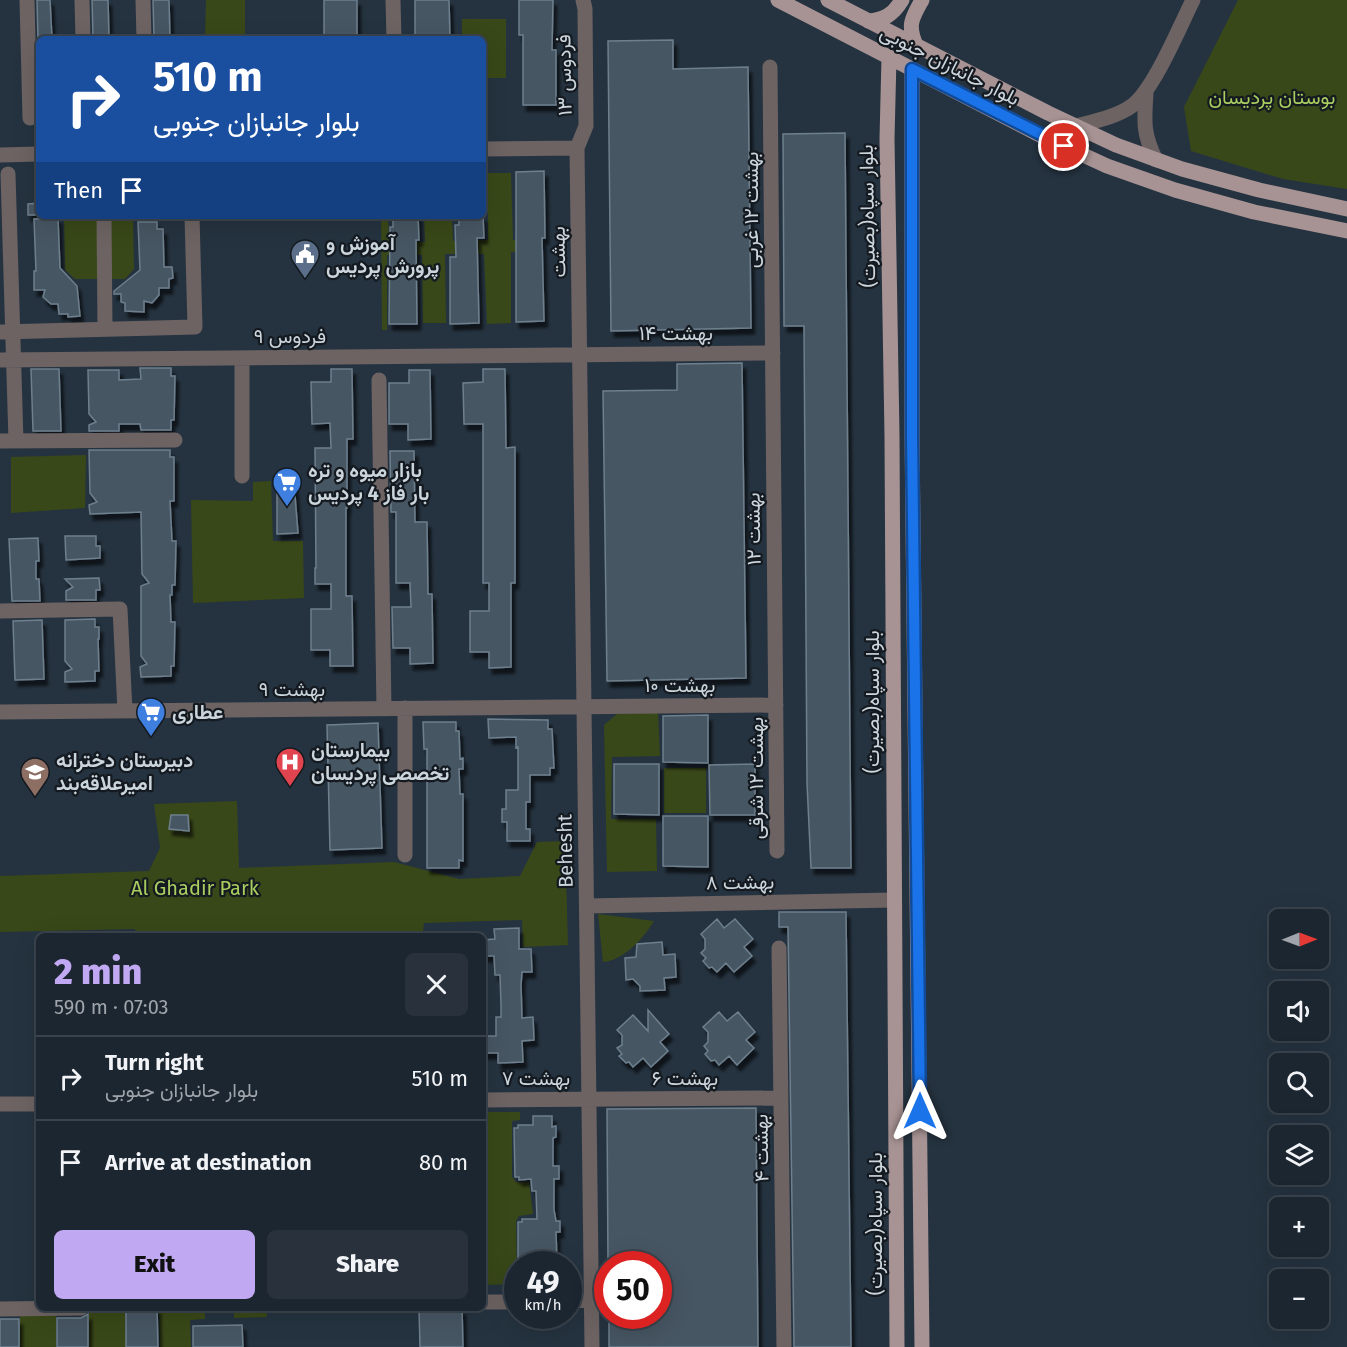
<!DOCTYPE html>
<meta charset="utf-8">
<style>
:root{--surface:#1c2630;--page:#29323c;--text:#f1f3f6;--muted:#a0a5ab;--line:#3a434c;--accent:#c1a8f3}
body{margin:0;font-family:"Fira Sans",Vazirmatn,sans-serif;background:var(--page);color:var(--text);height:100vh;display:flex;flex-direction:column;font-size:22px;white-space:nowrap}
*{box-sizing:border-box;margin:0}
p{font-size:20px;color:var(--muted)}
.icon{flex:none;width:33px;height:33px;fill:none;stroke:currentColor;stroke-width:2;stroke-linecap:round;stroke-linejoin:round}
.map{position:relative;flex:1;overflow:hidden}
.panel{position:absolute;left:36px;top:933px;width:450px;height:378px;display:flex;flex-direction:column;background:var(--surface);border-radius:9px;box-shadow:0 6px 24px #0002,0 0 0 2px var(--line)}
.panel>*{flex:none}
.hud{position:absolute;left:36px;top:36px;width:450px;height:183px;border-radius:9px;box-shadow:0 6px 24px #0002,0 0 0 2px var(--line);background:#1a4fa0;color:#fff;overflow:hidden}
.needle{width:39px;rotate:89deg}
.buttons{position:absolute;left:1269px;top:909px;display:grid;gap:12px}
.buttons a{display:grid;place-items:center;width:60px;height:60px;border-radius:9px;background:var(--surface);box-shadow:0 6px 24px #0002,0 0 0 2px var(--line);font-size:30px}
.speed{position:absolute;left:504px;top:1251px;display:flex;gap:12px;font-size:30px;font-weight:700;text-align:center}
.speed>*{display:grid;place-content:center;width:78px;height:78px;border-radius:50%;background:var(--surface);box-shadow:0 6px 24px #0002,0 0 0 2px var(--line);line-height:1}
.speed small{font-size:15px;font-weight:400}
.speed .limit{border:9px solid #d22;background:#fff;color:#111}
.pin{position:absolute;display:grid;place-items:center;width:51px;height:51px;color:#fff;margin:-26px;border:3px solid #fff;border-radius:50%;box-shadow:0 2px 6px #0007}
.me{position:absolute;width:66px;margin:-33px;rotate:0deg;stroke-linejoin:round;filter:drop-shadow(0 0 4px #0008)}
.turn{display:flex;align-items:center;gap:21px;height:126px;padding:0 18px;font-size:27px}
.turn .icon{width:78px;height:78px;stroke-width:2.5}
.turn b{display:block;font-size:42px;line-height:51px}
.then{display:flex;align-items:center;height:57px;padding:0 18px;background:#0003;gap:12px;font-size:22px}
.round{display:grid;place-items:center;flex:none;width:63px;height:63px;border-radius:9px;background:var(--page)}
.overview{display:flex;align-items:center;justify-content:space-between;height:102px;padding:0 18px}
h1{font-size:36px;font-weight:800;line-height:45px;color:var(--accent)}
.primary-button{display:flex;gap:12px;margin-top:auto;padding:12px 18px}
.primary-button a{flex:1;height:69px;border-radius:9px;background:var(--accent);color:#111;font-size:24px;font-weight:800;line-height:69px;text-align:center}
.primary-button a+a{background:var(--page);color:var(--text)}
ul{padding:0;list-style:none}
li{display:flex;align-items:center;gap:18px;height:84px;padding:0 18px;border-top:2px solid var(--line)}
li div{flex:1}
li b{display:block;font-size:22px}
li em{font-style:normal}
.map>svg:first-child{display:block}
</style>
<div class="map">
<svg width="1347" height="1347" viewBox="0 0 1347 1347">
<defs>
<filter id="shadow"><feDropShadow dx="3.5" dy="6" stdDeviation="1.5" flood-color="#0009"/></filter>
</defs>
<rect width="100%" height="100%" fill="#253340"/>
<!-- green -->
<path fill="#394818" d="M206,0h39v39h-40z
M1238,0h109v189l-64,-10 -92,-28 -7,-44z
M462,19h44v59h-23v-39h-21z
M488,173h23l2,67 26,1v10l-28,1v71l-24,1 -3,-70h-39l1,69h-23l-1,-68h-35v75h-5l-1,-114h7l1,26h36l-1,-26h28l1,25 35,-1z
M64,216h69l1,53 -9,10h-50l-10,-9z
M86,455l-1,53 -74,5v-56z
M271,481l2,60h30l1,57 -111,5 -2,-103 62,1v-19z
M658,712l2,44 -48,1 -1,62h45l1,52 -50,1 -3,-147 13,-11z
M664,768h42v45h-42z
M237,801l2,67 155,-6 65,17 61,-3 17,-34 28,-1 3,104 -45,2 -1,-27 -98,3 -1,8 -92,2 -3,3h-192l-1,-7 -135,3v-56l149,-5 11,-23 -6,-44z
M598,914l56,7c-10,17 -31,40 -51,41z
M483,1112h37v8l-8,1v56l4,5h13l4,32 -14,2 -3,5 1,63 -34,1z
M159,1308h46v11l-15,1 1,27h-31z
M234,1308h32l1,9 -33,1z
M20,1309h36v38h-36z
M89,1309h36l1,38h-37z"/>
<!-- building -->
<path fill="#475764" stroke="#6e7f8d" stroke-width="1.5" filter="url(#shadow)" d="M37,0h13l2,39h-14z
M92,0h16l1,38h-16z
M153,0h16l1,39h-16z
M324,0h33v36l-33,-1z
M415,0h34l1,39h-35z
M519,0h34l-1,50h4v55h-33v-70h-4z
M673,40v29l75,-2 3,261 -140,3 -3,-290z
M845,133l6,735h-40l-4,-85 -3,-457h-20l-1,-192z
M544,171l1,67h-3l2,83 -28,1v-150z
M39,203v12h-11v-11z
M393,216h25l1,24h-3l1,84h-28l1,-97h3z
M459,216h24l1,22h-7l2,85 -29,1v-67h6l-1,-32h4z
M58,218l2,50 17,18 3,30 -12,1v-3h-9l-1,-10h-7l-8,-7 2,-7h-11v-19h2l-2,-52z
M138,222h19v7h6l1,38h8l1,11 -4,1v9h-10v7l-7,8 -8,-2v11l-19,-1v-8l-4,-1v-8h-7v-3l26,-21z
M742,363l4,315 -139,3 -4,-290 74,-1v-26z
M140,368h31v8h4l-1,44h-3v10h-30l-1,-6h-21v7h-30v-6l7,-3 -7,-8 -1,-44h31v10l22,-1z
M31,369h28l2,62h-28z
M331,369h21l1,70h-6v69h-1v88h6l1,70h-23v-16h-19v-41h20v-25h-16v-16h1l-1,-120h16l-1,-25 -18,1 -1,-42h20z
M483,369h22l1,79 9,-1v136h-4v84l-22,1v-16h-19v-41h19v-28h-6v-159h-19l-1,-41 20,-1z
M409,370h21l1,69 -23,1v-16h-19v-41h20z
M89,450h81v7h4v44h-4l2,40h4l-1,44h-3v10h-2l1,27h4l-1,44h-3v10l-30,1 -1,-10 7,-3 -6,-8v-70l8,-3 -7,-9 -1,-62 -51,2 -1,-9 8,-3 -7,-9z
M390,451h24l1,71h12l1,72h4l1,69 -23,1v-16h-17l-1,-41h19l-1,-24h-14v-71h-5z
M277,482l17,1 4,50 -21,1z
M65,536h31v10h4v12l-34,2z
M38,538l1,23h-3v18h3l1,22h-28l-3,-62z
M99,578l1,12h-4v10h-30v-9l7,-4 -8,-8z
M95,619v8h4v12h-1l1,32h-4v10l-30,1v-10l7,-3 -7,-8v-41z
M42,620l2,59 -29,1 -2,-59z
M708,715v48l-45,-1v-46z
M488,719l60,1v9h4l2,39h-4v7h-20v27h-4v27h4v12h-23v-19h-5v-13h4v-19h12v-43l-2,1v-11l-27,1z
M423,722h33v9h3l1,28 3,-1v11h-4l1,25h3v67l-4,-1v8h-32v-119h-3z
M378,723l4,125 -52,2 -3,-125z
M614,764h45v51l-45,-1z
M755,764v51h-45l-1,-50z
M171,815h17l1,16 -20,-2z
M663,816h45v51l-45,-1z
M779,912h67l5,435h-57l-6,-420h-9z
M717,919l7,9 11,-9 18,20 -9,8 8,9 -18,16 -8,-9 -9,9 -5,-5 -3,1 -6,-7 3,-3 -5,-5 4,-4v-10l-4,-5z
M519,928v21h12l1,23h-10l-1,13 1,33 11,-1 1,23 -12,1 1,21 -25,1v-10h-15v-17h13v-19h5v-12l-1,-30h-5l-1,-19h-11v-16l12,-1 -1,-10z
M662,942l1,13 12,-1 1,23 -12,1 1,12 -25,1v-5l-7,-7 -7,1 -1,-22 11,-1 1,-13z
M648,1010l21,24 -9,8 8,9 -17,16 -8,-9 -10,9 -4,-5 -3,1 -7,-7 3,-2 -5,-6 5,-3v-10l-5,-5 16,-15 15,16z
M719,1012l8,9 11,-9 17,20 -9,8 8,8 -17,17 -8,-9 -10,9 -4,-5 -4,1 -6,-7 3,-3 -4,-5 4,-4v-10l-5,-5z
M756,1108l2,239h-149v-31h49v-52h-50l-1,-155z
M533,1116h19v11l4,-1v11l-3,1v28h6v13h-5v31l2,11h4v11h-4l1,32h-39v-42h4v-3h15l-1,-28h-4l-1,-12 -12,1v-3h-4l-1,-49h4v-3h15z
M126,1308h31l1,39h-32z
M419,1309h43l1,38h-43z
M88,1314v33h-31v-29h24z
M0,1319h19v28h-19z
M242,1325l1,22h-50v-21z"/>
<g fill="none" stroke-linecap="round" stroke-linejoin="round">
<!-- minor -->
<path stroke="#6d6363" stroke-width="15" d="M27,0l3,118
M82,0l1,39
M143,0l1,39
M393,0l1,39
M583,0l2,9 1,117 -9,22 15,1199
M770,67l7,784
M1146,94c-2,28 -3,40 10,66
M1076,126c19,-5 41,-9 57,-21 21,-16 47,-79 60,-105
M483,149l94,-1
M0,155l39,-1
M8,174l8,267
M104,216l1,113
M0,332l195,-5 -3,-111
M0,360l773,-7
M379,380l5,329
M0,441l175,-1
M242,476v-118
M0,611l120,-2 5,102
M405,708v147
M0,712l776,-7
M587,906l307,-6
M779,948l5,399
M483,1100l298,-2
M0,1104h39
M568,1301l24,-1
M483,1302h35
M0,1309l81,-1"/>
<!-- major -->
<path stroke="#a89394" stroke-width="15" d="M778,0l264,136 65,30 68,24 79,22 93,19
M828,0l220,113 68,32 66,24 77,21 88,19
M868,21c16,-1 25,-6 34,-21
M916,45c-9,-20 -4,-27 6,-45
M889,57l-2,82 5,297 5,911
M912,69v366l10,912"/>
</g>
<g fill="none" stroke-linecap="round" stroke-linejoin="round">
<!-- route casing -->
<g stroke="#114b97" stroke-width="15">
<path id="route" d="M920,1111l-8,-676v-366l152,77"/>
</g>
<!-- route -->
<use href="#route" stroke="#1a73e8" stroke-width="10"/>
</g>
<!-- icons -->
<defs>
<g id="civic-pin" transform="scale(1.5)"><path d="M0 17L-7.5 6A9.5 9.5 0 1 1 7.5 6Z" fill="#5c6f8a" stroke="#141a20"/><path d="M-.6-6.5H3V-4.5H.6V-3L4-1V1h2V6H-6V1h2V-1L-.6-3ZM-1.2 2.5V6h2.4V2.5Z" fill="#fff"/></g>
<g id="supermarket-pin" transform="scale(1.5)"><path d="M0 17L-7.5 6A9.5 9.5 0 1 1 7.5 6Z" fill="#3f7fe0" stroke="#141a20"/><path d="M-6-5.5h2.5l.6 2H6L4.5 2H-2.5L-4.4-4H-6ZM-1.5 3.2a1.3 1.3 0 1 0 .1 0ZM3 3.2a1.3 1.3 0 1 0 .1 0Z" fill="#fff"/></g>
<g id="hospital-pin" transform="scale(1.5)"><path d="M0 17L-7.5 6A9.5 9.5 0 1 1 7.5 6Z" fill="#e0444e" stroke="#141a20"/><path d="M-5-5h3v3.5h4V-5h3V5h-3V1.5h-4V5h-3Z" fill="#fff"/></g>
<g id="school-pin" transform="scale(1.5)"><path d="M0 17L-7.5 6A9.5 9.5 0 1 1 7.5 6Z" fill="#8d6e63" stroke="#141a20"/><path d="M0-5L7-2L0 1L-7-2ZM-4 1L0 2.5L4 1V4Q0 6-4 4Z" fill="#fff"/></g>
</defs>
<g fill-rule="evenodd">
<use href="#civic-pin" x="305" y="254"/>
<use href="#supermarket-pin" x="287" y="482"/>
<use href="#supermarket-pin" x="151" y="712"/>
<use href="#hospital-pin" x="290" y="762"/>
<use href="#school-pin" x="35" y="772"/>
</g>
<g text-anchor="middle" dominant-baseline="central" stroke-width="4.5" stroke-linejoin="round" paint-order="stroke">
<!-- street labels -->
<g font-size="20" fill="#cbd5dc" stroke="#141a20">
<text transform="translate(950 65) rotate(27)">بلوار جانبازان جنوبی</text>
<text transform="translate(564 75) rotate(-91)">فردوس ۱۳</text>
<text transform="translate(751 210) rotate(-90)">بهشت ۱۲ غربی</text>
<text transform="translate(867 216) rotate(-91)">بلوار سپاه(بصیرت)</text>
<text transform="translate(558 252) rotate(-91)">بهشت</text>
<text x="676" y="333">بهشت ۱۴</text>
<text x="290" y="336">فردوس ۹</text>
<text transform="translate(753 529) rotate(-91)">بهشت ۱۲</text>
<text x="680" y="685">بهشت ۱۰</text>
<text x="292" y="689">بهشت ۹</text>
<text transform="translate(872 702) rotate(-90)">بلوار سپاه(بصیرت)</text>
<text transform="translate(756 778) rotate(-90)">بهشت ۱۲ شرقی</text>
<text transform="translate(565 851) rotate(-91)">Behesht</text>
<text transform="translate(740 882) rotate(-1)">بهشت ۸</text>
<text x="536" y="1078">بهشت ۷</text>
<text x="685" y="1078">بهشت ۶</text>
<text transform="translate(761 1148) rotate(-91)">بهشت ۴</text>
<text transform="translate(875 1224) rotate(-90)">بلوار سپاه(بصیرت)</text>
</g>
<!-- park labels -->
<g font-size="20" fill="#a9cd5f" stroke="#141a20">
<text x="1272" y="97">بوستان پردیسان</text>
<text x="195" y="888">Al Ghadir Park</text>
</g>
<!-- poi labels -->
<g font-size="20" font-weight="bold" fill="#cbd5dc" stroke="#141a20" text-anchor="start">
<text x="326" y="243">آموزش و<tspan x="326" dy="23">پرورش پردیس</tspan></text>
<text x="308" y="470">بازار میوه و تره<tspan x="308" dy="23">بار فاز 4 پردیس</tspan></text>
<text x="172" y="712">عطاری</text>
<text x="311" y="750">بیمارستان<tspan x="311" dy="23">تخصصی پردیسان</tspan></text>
<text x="56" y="760">دبیرستان دخترانه<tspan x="56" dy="23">امیرعلاقه‌بند</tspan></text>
</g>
</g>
</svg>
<div class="buttons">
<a><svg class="needle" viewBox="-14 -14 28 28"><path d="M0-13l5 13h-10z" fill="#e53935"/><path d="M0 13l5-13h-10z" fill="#a0a5ab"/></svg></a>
<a><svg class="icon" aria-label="sound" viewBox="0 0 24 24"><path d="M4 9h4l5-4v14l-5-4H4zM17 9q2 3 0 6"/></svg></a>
<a><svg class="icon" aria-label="search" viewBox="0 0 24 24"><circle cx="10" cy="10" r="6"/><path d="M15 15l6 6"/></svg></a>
<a><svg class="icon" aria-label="layers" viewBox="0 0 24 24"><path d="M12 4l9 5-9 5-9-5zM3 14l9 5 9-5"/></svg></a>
<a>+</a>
<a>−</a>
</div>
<div class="speed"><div>49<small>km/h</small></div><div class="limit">50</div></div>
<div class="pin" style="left:1064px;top:146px;background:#d93025"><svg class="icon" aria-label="arrive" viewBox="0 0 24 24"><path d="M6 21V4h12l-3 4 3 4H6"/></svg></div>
<svg class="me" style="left:920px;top:1111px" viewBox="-20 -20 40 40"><path d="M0-17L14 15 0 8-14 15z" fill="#1a73e8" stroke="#fff" stroke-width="4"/></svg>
<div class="hud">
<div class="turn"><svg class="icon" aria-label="right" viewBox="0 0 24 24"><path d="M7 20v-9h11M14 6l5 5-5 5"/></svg><div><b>510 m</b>بلوار جانبازان جنوبی</div></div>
<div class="then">Then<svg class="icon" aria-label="arrive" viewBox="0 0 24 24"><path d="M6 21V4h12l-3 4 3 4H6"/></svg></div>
</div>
<section class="panel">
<div class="overview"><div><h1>2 min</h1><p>590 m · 07:03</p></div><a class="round"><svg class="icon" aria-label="close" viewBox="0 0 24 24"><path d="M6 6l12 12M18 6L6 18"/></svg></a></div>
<ul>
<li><svg class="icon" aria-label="right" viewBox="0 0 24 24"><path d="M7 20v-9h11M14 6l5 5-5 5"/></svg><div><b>Turn right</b><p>بلوار جانبازان جنوبی</p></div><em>510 m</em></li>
<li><svg class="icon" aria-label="arrive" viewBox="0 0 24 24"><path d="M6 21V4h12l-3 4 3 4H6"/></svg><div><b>Arrive at destination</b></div><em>80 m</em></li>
</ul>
<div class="primary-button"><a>Exit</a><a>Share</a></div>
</section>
</div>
